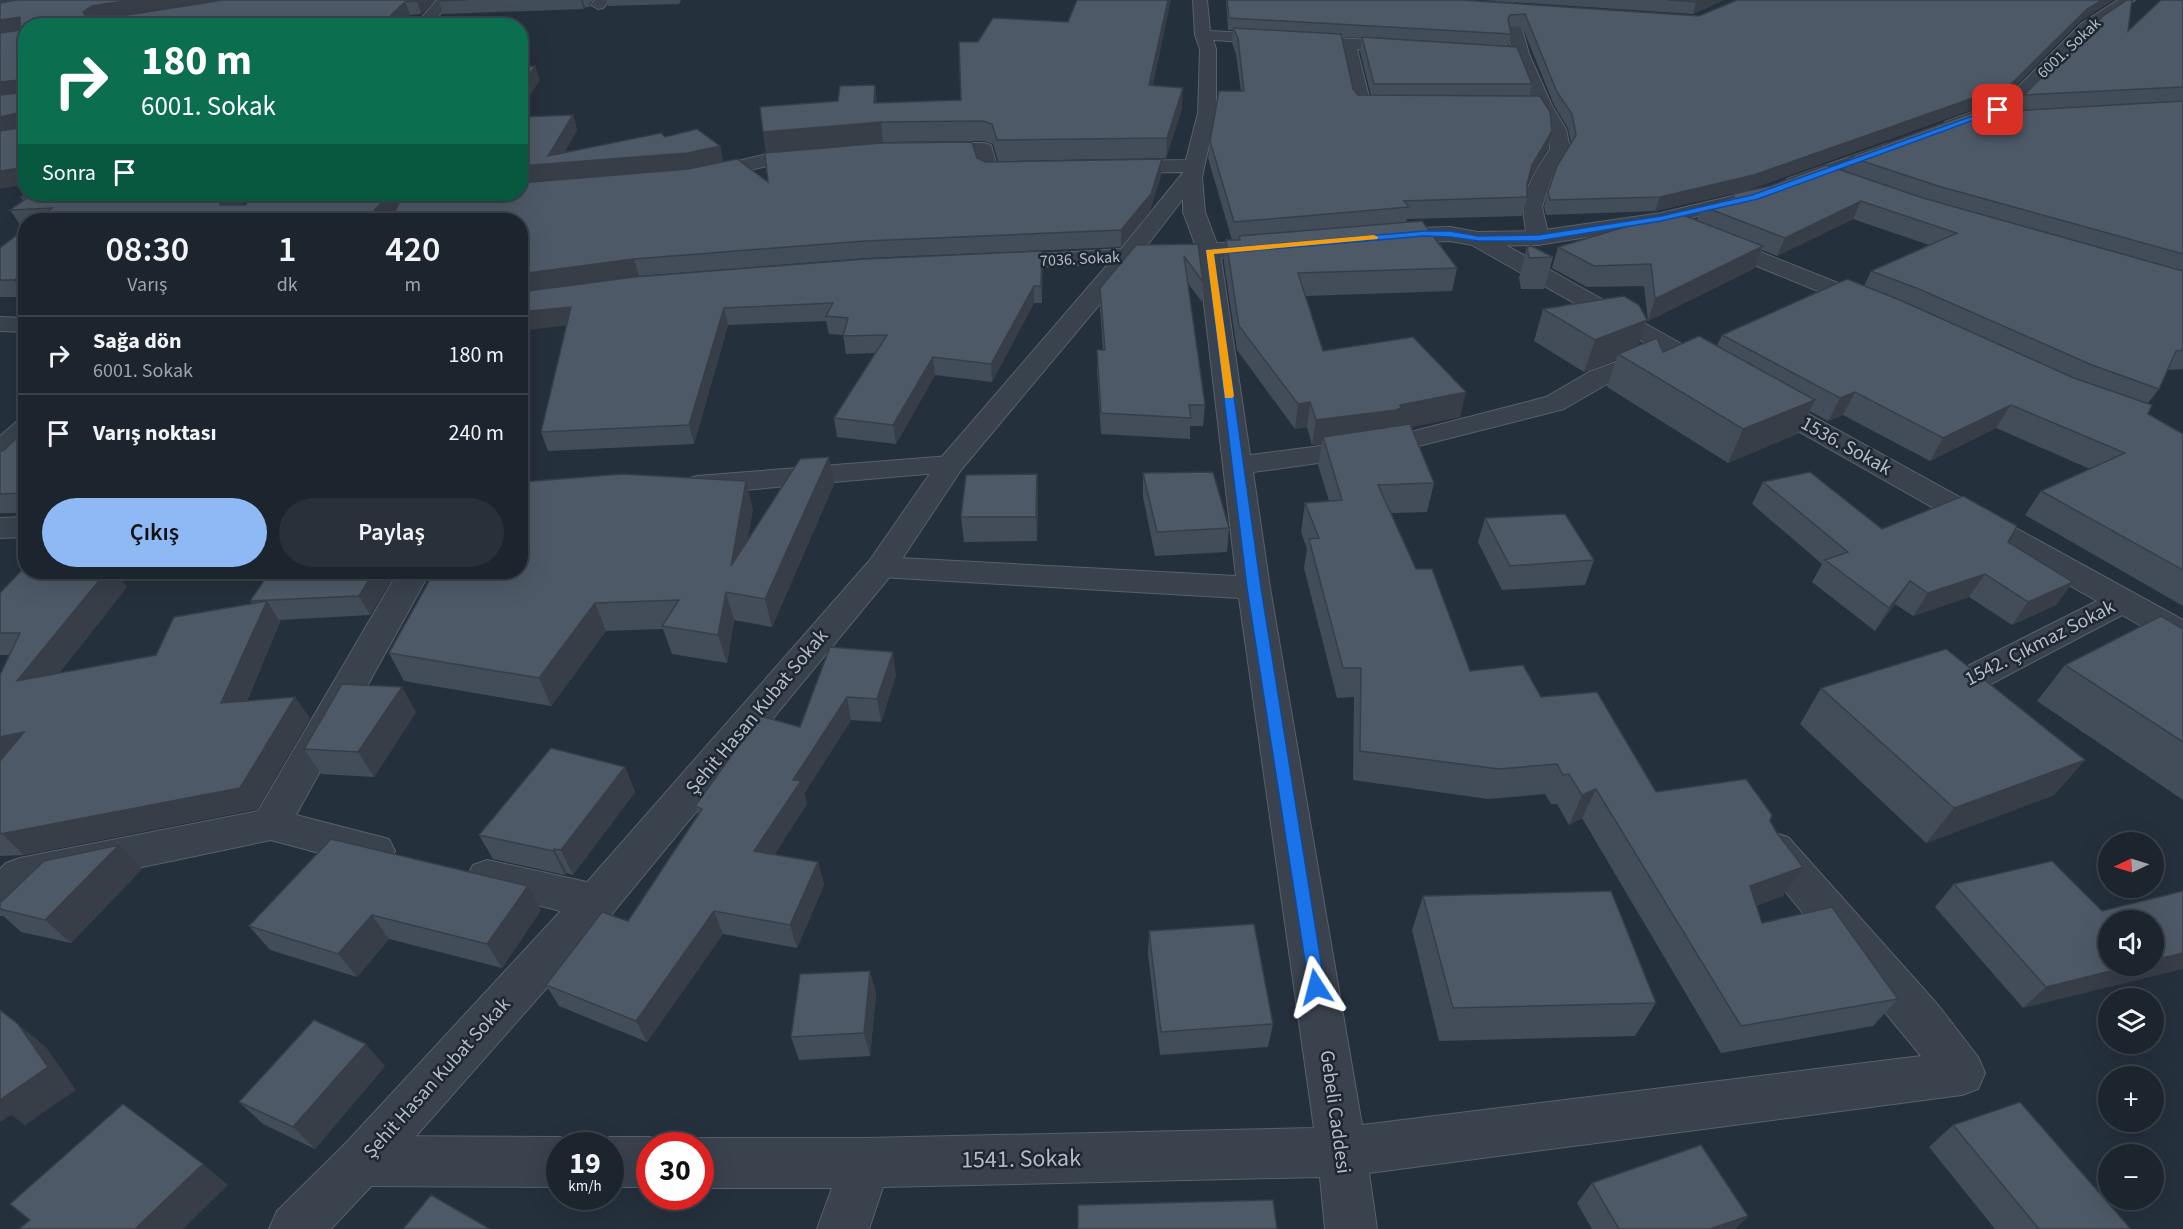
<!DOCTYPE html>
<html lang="tr">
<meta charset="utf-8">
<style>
:root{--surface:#1c242e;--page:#29303a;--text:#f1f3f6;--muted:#a0a4aa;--line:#3a414a;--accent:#8eb9f4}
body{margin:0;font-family:"Source Sans 3",sans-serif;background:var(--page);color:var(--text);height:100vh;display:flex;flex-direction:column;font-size:22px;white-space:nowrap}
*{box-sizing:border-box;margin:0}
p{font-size:20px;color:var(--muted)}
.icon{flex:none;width:33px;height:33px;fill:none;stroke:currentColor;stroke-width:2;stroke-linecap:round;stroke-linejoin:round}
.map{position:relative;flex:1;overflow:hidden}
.details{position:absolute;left:18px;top:213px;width:510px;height:366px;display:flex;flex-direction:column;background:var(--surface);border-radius:24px;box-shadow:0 6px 24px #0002,0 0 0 2px var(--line)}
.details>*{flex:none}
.guide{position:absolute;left:18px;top:18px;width:510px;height:183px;border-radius:24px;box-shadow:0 6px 24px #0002,0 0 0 2px var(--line);background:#0b6e4f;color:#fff;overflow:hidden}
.needle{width:39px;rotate:266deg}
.controls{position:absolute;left:2098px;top:832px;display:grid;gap:12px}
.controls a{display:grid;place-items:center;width:66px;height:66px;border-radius:50%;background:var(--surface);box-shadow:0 6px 24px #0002,0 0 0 2px var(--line);font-size:30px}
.speed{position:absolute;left:546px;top:1132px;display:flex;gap:12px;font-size:30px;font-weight:700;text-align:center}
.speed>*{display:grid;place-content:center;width:78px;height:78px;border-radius:50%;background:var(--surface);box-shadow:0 6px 24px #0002,0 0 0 2px var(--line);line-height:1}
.speed small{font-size:15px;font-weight:400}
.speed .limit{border:9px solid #d22;background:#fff;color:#111}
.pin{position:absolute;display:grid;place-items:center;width:51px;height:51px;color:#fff;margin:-26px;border-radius:12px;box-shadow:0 3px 9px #0006}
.me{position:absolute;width:66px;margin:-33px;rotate:351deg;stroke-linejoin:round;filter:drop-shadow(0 0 4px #0008)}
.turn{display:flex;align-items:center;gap:21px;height:126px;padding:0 24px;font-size:27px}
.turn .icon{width:78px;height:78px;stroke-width:2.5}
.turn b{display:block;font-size:42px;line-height:51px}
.then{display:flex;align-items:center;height:57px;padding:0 24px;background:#0003;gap:12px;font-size:22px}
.eta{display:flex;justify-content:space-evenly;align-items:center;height:102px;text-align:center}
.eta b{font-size:36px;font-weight:600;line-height:42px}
.cta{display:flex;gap:12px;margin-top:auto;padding:12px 24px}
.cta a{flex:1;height:69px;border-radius:36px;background:var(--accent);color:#111;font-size:24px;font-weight:600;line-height:69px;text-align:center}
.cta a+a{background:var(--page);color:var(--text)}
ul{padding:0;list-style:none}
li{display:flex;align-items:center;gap:18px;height:78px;padding:0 24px;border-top:2px solid var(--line)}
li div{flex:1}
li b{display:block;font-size:22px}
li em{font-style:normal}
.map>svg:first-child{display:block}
</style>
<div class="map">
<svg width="2183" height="1229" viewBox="0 0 2183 1229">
<rect width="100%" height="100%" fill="#25303d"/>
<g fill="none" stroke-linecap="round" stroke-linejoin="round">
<!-- minor casing -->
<g stroke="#57606b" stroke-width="2">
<path id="minor" d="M437,0h15l-22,26h-16z
M595,0h15l-7,8 -5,1 -7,-4z
M1193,0h14l3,31 196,11 8,5 -8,5 -49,-3 13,52 30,1 3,4 -3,4c-13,3 -31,3 -44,0l-3,-4 -12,-58 -128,-8 3,9v64l-14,64 3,35 15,40 30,203 141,-18 155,-40 43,-25 65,-24 -184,-104 -3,-5 3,-5 8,-2 8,2 233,131 4,5 -4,5c-19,5 -36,-10 -52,-19l-4,5 -56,23 -43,25 -173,44 -138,19 17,116 92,537 559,-69 -161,-195 -6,-12 6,-12 14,-4 14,4 150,168 40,52 7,16 -7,16 -16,6 -593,78 8,56h-52l-5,-52 -437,10 -14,42h-52l15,-41h-132v-42h-18l18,-8h166l448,-10 -75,-530 -358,-21 -11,-3 -5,-7 5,-7 11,-3 355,19 -38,-324 -15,-40v-40l-67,1 -7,-2 -3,-4 3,-4 7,-2 70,-1 12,-47 2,-64 -5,-14z
M1496,0h15l5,7 13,47 23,52 14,23 4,20 -19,30 -9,28 7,31 -3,5 -8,2 -8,-2c-4,-6 -4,-12 -5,-19 -6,-31 9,-50 25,-75l-2,-20 -14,-23 -21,-52 -13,-47z
M929,143h55l7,2 5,18 37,2 3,4 -3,4c-15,4 -38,4 -53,0l-5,-18 -53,-2 -3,-4 3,-4z
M811,150l7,2 3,4 -3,4 -51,6 -64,15 -7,-2 -3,-4 3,-4 71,-17z
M1718,235l160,64 4,5 -4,5 -8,2 -8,-2 -152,-62 -3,-5 3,-5z
M1765,393l9,2 409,225v27l-12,-4 -49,-28 -152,80 -12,4 -12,-4 -6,-9 6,-9 151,-76 -341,-194 -4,-6 4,-6z
M26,420v23l-16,14 -10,2v-23l16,-14z
M950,456l10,3 4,6 -4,6 -263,23 -10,-3 -5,-6 5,-6 10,-3z
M26,517v20l-26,1v-20z
M398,572h32l-134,243 93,24 6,12 -6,12 -14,5 -104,-28 -239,50 -17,19 -15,6v-46l6,-6 14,-5 238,-47z
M487,860l109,24 15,5 6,13 -6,13 -15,5 -123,-31 -6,-12 6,-12z
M362,1136l198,1 18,9h-18v41l-198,-1 -17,-8 -8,-17 8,-17z
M610,1137h40l17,8 -17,1v41h-40v-41h-18z"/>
</g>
<!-- tertiary casing -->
<g stroke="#57606b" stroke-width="2">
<path id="tertiary" d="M2118,0h17l-41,29 -77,79 -58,22h-14l-2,-4 2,-4 60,-22 77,-77z
M1889,143l7,2 3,4 -3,4 -95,34h-14l-3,-4 3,-4z
M1193,167l7,2 3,4 -58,75 125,-8 8,2 3,5 -3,5 -69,7 -74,3 -174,208 -69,104 -281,341 -232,263 -48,51h-62l8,-18 68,-67 236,-255 289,-329 70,-101 169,-196 -111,6 -8,-2 -3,-5 3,-5 131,-8 65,-80z
M1745,193l7,2 3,4 -3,4 -91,22 -123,20 -60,1 -28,-5 -63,2 -8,-2 -3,-5 3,-5 8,-2 63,-2 28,5 60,-1 123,-18z
M0,317l26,1v14l-26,-1z"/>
</g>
<!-- minor -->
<use href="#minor" fill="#39424d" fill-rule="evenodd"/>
<!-- tertiary -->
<use href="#tertiary" fill="#39424d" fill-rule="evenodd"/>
</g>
<!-- wall -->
<path fill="#434d59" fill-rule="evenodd" d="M0,0h435l-14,14 -11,1z
M439,0h154l-4,4 1,3h-5l-2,2 -140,5 -4,-13z
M606,0h75l-2,4 -71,2z
M1226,0h236l237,16 381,5 -76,77 -256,92 -93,21 -109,4 -2,-8 4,-15 23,-49 -3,-15 -14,-23 -32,-79 -13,1 2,7 -3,12 24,38 -3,12 19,52 -21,35v14l-5,19 -115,3 -1,4 51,45 -5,23 -146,5 17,55 137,66 -49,10 23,56 -7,29 -36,1 25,56 54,102 71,26 115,95 114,29 13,75 -27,10 6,17 136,76 -25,27 -152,27 -139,-235 -13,7 -12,-21h-6l-6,-10 -57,5 -135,-19 1,-83 -17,1 -33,-130 3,-19 -6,-17 4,-29 24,-2 -11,-36 4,-21 -10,1 -5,-18 -12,2 -58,-79 -13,-87 2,-23h6l-24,-82 2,-17 31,-50 -5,-37 -4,-11 1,-13h-5zM1342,37l20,1 -2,13 11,44h-13l-5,-6z
M1482,0h242l-31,14z
M2183,0v369l-16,1 -8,19 -11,14v11l35,20v172l-158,-91 16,-24 49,-22 -94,-41 -66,33 -87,-46 -15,6 -18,-10 -11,22 -71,30 -121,-76 9,-27 -32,12 -50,-31 9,-32 104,11 -9,26 25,6 54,-6 5,-11 142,-49 7,-15 58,-26 -76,-26 -76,37 -15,-6 -7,18 -107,53 -4,-35 -57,1 -35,-19 6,-21 139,-27 5,-14 30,-9 1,-3 37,-8 74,-15 6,-14 143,-45 23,-1 8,-16 104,-64z
M1153,85l29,23 -16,50 -168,3 -5,-17 -9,-3 -101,1 -117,10 -3,-20 114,-29 84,-3z
M573,115l4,15 -13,22 101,-15 55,9 3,16 45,20 209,-24 9,4 176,-3 -1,16 -11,35 -29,37 -254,11 -228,18 -119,16 -125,-82 -8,10h-361v6h-5l-11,-16 13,-10 -2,-3 5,-4 226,1 -11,11 279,-11v-11z
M1198,244l5,38 -1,20 -15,-20 18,123 -2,21h-13v13l-89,-5 -4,-64v-20h6l-3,-42v-20z
M1527,247l26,10 -9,32h-23l-2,-11z
M0,248l25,49h-25z
M1042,251v52h-8l-42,79 -57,-7 -39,69 -59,-7 -3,-19 41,-65 -29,1 -3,-19 -14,-1 -3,-13 -98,4 -34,119 -146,7 -7,-19 26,-107z
M26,429v84h-26v-62h3z
M1143,473l86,55 -2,24 -72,4 -12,-59z
M1037,474l1,24 -1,43 -73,1 -3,-25z
M1763,482l119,47 126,13 65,40 -17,23 -44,20 -43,-28 -56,19 -18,-12 -20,27 -63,-49 10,-18 -70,-60z
M834,484l-62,143 -38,-7 -7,43 -55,-9 -9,-25 -57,2 -55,75 -147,-25 -15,-28 364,-144 -6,32z
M1485,518l109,42 -9,25 -83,5 -24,-48z
M396,572l-26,43 -91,5 1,2 -33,79 63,17 -53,91 -233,46 -24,1v-181l9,-20h-9v-62l127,-6 -68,86 97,-18 96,-52 -2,-2z
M2183,629v171l-146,-99 28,-36z
M830,647l66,28 -15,47 -30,-2 -47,74 3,10 -33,51 44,7 6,23 -27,63 -74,-14 -76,108 -88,-36 -13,-21 82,-64 70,-106 -3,-9 105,-79z
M1821,688l264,72 -31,35 -128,48 -126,-119z
M416,712l-42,65 -53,-3 -17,-25z
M625,767l10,25 -62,83 -6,-2 -2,2 -72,-16 -14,-24z
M331,839l210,71 -39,58 -113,-29 -32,38 -87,-27 -21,-24z
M142,869l-71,74 -50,-11 -21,-19v-10z
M1954,884l148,27 81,-20 -160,117 -88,-101z
M1423,896l233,107 -21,33 -196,5 -27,-111z
M1149,931l124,93 -5,23 -108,8 -12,-101z
M870,971l6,23 -6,62 -71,4 -8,-23z
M385,1066l-70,83 -52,-25 -24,-22z
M1953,1125l176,104h-134l-66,-82z
M1592,1183l156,33 -13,13h-143l-15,-26z"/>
<!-- shaded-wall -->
<path fill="#373e48" d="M0,0h21l-21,3z
M131,0h97l-138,26 -7,-14 9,-6z
M418,0h17l-14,14 -4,-13z
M581,0h2l2,7 -2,2z
M1168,0h3l-22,104v-19z
M1701,0h23l-31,14 3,-12z
M2102,0h12l-34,21 -76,77 -256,92 -93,21 5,-14z
M405,2l5,13 -11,11h-19z
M20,17l6,14 -26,3v-14z
M535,66l5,14 -20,31v-22z
M19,80l7,11 -26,7v-16z
M875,85l2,19 -3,-1z
M1183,88l-1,20 -16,50 1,-20z
M18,113l8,12 -26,9v-17z
M573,115l4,15 -19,34 162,-18 3,16 -31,7 -172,14v-17l28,-10z
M881,122l2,20 -117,10 -3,-20z
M1552,131l-4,17 -21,35 -5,19 10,-37z
M1162,159l-1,16 -11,35 -29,37v-17z
M26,167v17l-26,5v-18z
M229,194h23l-24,24 -8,-13v-3z
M389,194h20l-22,26h-21z
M1861,201l-8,18 -76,37 8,-18z
M1763,246l-8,22 -107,53 7,-22z
M1042,251l1,17 -1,35 -1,-17z
M634,259l5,17 -119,16v-18z
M26,271l-1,26 -11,-17z
M1034,286v17l-42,79 -1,-18z
M571,307l6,17 -57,7v-19z
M724,308l4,17 -34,119 -5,-19z
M1647,320l-11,32 -18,2 -2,6 -32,12 11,-32z
M933,357l2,18 -39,69 -3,-19z
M1466,392l-6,25 -63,13 -74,7 -1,7 -10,1 4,-25 84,-15z
M1855,392l-12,23 -15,6 12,-23z
M1815,400l-16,33 -71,30 15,-34z
M1310,402l-3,25 -12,2 3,-25z
M2011,405l-15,23 -66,33 13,-23z
M829,457l5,27 -62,143 -7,-28z
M1037,474l1,24 -1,43 -1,-24z
M746,481l7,28 -15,85 -7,-28z
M106,572h9l12,15 -91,116 -19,-22z
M374,572h22l-26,43 -11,-19z
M1985,574l-16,23 -56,19 15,-23z
M1910,581l-15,23 -20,27 14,-23z
M2073,582l-17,23 -44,20 16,-23z
M726,592l8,28 -7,43 -9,-28z
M267,601l13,21 -43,102 -16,-21z
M595,603l11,28 -55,75 -12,-28z
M893,652l3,23 -15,47 -4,-23z
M402,687l14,25 -42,65 -16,-25z
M295,697l15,21 -53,91 -233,46 -22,-21z
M847,697l4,23 -47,74 3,10 -46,70 -7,-23 39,-71z
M24,732l-24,30v-25z
M2085,760l-31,35 -128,48 28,-35z
M625,767l10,25 -62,83 -12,-25z
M1596,789l-14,29 -13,7 13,-30z
M119,845l23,24 -71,74 -26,-23z
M554,849l13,24 -2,2 -12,-24z
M818,862l6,23 -27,63 -7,-23z
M1803,867l-20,29 -52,19 19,-29z
M528,886l13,24 -39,58 -15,-24z
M714,911l9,23 -76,108 -11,-21z
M372,915l17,24 -32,38 -19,-23z
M2183,953v16l-160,39 23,-21 85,-21h23v-6z
M870,971l6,23 -6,62 -6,-23z
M18,1024l28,23 30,43 -51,35 -14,-10 -11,7v-22z
M366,1044l19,22 -70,83 -22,-22z
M203,1164l25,21 -45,44h-48z
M1748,1216l-13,13h-25z"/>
<!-- building -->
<path fill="#4e5967" stroke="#373e48" stroke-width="1.5" d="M17,0h114l-39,6 -9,6 2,3h42l96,-15h195l-1,1 -12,1 -25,24h-354v141l-26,4v-40l18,-3v-15l-18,4v-22l19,-2v-13l-19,2v-49l20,-3v-13l-20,3v-17z
M439,0h28l-28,1z
M1077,0h91l-19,85 34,3 -16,50 -170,2 -5,-16 -9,-3 -102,1 -118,10 -3,-25 78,-6 2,-15 35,-1 -1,18 87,-3 -2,-58h19l15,-24 75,4z
M1227,0h235l237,16 38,-16h365l-15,9 -77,76 -256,90 -94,22 -110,3 -2,-8 9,-26 19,-31 -4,-21 -15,-22 -32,-78 -15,1 -2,4 3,15 -282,-16z
M1668,0h33l-5,2z
M2127,0h5l-4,31 33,-31h22v87l-159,8 79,-79z
M1233,28l108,6 12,55 5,6 182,1 10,16 2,19 -20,34 -5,19v13l-123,4 5,6 -175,15 -24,-81 9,-50h25l-6,-53z
M1362,37l155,10 15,37h-158z
M535,66l-15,23v-22z
M2183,101v153l-245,-68 -88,-29 135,-49 8,4z
M573,115l-25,41 113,-23 4,4 32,-8 23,17 -32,7 -168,13v-49z
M972,142l5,16 9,4 176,-3 -11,35 -30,36 -256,11 -231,18 -114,15v-54h-129l12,-26h117v-11l168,-14 49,-10 31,23 -3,-29 116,-10z
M1826,165l97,33 260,73v79l-7,1 -17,38 -67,-24 -173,-76 -48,-18 86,-38 -96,-32 -76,37 -83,-32 32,-9 -1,-3 37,-8z
M26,193l203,1 -9,8v3h25l12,-11h132l-23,26h-330l16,-12 -42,2 19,-13h-8z
M1675,212l88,34 -108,53 -4,-35 -57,2 -36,-19z
M1422,221l35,47 -159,5 25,78 90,-14 53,55 -66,13 1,3 -5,2 -80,10 -6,-18 -12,2 -59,-78 -13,-86h14l-1,-4z
M26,228v43l-12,9h-14v-32z
M1198,244l5,38 -19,-26 21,149h-16l2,13 -90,-5 -4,-63h8l-5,-62 36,-43z
M1531,246l22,11 -24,1 -2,-11z
M1042,251l-1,35h-7l-43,78 -58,-7 -40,68 -59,-7 53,-83 -44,1 5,-18 -22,-2 7,-13 -109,5 -35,117 -148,7 30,-125 -51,5v-20l114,-15 231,-18z
M1847,279l53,21 174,78 78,27 -4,9 35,20v136l-142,-79 84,-38 -114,-48 -68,33 -88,-46 -15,6 -118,-63z
M1624,296l15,9 8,15 -52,20 -52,-31z
M1699,336l116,64 -72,29 -125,-75 39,-16 6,14z
M1410,424l24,59 -56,2 38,84h16l38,102 53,-6 18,32 56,-5 59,100 90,-13 26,36 -2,6 7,12 26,34 -53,19 12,37 70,-16 66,92 -157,27 -145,-237 -14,6 -13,-21 -6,1 -6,-11 -58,5 -139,-18 1,-83h-18l-34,-129 10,-1 -14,-35 37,-3 -19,-63z
M26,429v64l-26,1v-43h3z
M829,457l-64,142 -39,-7 -8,43 -56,-9 17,-26 -84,3 -56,75 -150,-25 43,-77 44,-1 2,-3h42v-88l2,-2 100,-8 124,7 -15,85 69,-107z
M1213,472l16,56 -72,4 -14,-59z
M1810,472l72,57 81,-33 54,30 -9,16 65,40 -45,20 -43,-28 -57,19 -18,-12 -21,27 -64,-48 23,-8 -85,-70z
M1037,474l-1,43h-75l5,-42z
M1565,514l29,46 -84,6 -25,-48z
M23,569h3v3h80l-89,109 139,-26 18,-38 93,-16 -46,102 74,-6 -55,91 -240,46v-73l24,-29 -24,5v-62l20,-42h-20v-40z
M270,572h104l-15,24 -109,5z
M2161,616l22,13v113l-118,-77z
M830,647l63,5 -16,47 -30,-2 -54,83 8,1 -47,70 64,11 -28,63 -76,-14 -78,110 -90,-36 56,-73 26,9 74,-112 -7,-3 65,-90 40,11z
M1946,649l139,111 -131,48 -133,-120z
M342,684l60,3 -44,65 -54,-3z
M551,748l74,19 -64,83 -7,-1 -1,2 -74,-16z
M331,839l197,47 -41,58 -115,-29 -34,39 -89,-28z
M119,845l-74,75 -45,-11v-6l44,-42z
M2052,861l50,50 81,-20v62l-29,7v-39h-45v45h22l-85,21 -92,-103z
M1611,891l45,112 -203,5 -30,-112z
M1254,924l19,100 -112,8 -12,-101z
M870,971l-6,62 -73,4 9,-63z
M0,1010l18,14 30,43 -48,33z
M314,1020l52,24 -73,83 -54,-25z
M2020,1102l110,126 -2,1h-89l-86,-104z
M123,1104l80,60 -68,65h-116l11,-9 -20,-16z
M1701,1145l47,71 -38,13h-91l-27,-46z
M431,1195l59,34h-87z
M1273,1200l4,29h-199v-24z"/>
<!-- route -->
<path fill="#1a73e8" stroke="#114b97" stroke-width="1.5" d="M1995,108l6,2 -243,89 -97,22 -123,20h-60l-28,-4 -26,-1 -210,18 47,334 64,399 -2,6 -7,3 -6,-3 -63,-405 -41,-338 218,-19h26l28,5 60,-1 123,-19 91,-21z"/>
<!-- slow -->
<path fill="#f59e0b" d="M1374,235l4,2 -1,2 -163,15 20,142 -2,2h-7l-19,-148z"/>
<g text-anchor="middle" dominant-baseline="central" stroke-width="5" stroke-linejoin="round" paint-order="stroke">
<!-- far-street labels -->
<g font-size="16" fill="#b4bdc8" stroke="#1e2732">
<text transform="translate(2069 48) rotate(-43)">6001. Sokak</text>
<text transform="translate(1080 259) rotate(-3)">7036. Sokak</text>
</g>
<!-- street labels -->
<g font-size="20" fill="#b4bdc8" stroke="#1e2732">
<text transform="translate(1846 446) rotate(29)">1536. Sokak</text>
<text transform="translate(2040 643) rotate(-27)">1542. Çıkmaz Sokak</text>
<text transform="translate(757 712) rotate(-50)">Şehit Hasan Kubat Sokak</text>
<text transform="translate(437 1078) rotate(-48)">Şehit Hasan Kubat Sokak</text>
<text transform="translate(1335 1112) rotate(82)">Gebeli Caddesi</text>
</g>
<!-- near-street labels -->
<g font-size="24" fill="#b4bdc8" stroke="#1e2732">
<text transform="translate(1021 1159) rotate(-1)">1541. Sokak</text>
</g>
</g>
</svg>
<div class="controls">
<a><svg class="needle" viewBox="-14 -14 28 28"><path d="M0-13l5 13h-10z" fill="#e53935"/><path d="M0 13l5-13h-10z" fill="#a0a4aa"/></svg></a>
<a><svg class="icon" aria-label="sound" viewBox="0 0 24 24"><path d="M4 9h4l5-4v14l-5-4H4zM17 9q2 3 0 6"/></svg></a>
<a><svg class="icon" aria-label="layers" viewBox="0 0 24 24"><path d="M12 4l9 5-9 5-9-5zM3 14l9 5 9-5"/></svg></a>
<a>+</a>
<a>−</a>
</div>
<div class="speed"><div>19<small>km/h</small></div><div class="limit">30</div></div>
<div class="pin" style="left:1998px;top:110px;background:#d93025"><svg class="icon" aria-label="arrive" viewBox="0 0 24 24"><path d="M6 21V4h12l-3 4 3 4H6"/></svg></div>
<svg class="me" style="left:1316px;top:987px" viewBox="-20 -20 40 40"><path d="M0-17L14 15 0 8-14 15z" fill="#1a73e8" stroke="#fff" stroke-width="4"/></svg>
<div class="guide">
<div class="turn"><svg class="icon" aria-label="right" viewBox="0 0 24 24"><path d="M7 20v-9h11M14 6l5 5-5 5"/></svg><div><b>180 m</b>6001. Sokak</div></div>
<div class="then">Sonra<svg class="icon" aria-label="arrive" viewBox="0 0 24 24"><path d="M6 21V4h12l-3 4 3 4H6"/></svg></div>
</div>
<section class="details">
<div class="eta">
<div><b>08:30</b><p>Varış</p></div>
<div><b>1</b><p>dk</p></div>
<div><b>420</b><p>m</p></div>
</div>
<ul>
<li><svg class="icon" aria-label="right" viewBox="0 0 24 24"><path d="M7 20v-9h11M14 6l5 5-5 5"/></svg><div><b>Sağa dön</b><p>6001. Sokak</p></div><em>180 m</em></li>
<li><svg class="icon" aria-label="arrive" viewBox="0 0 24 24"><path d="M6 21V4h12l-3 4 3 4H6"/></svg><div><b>Varış noktası</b></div><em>240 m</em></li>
</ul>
<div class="cta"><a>Çıkış</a><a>Paylaş</a></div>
</section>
</div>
